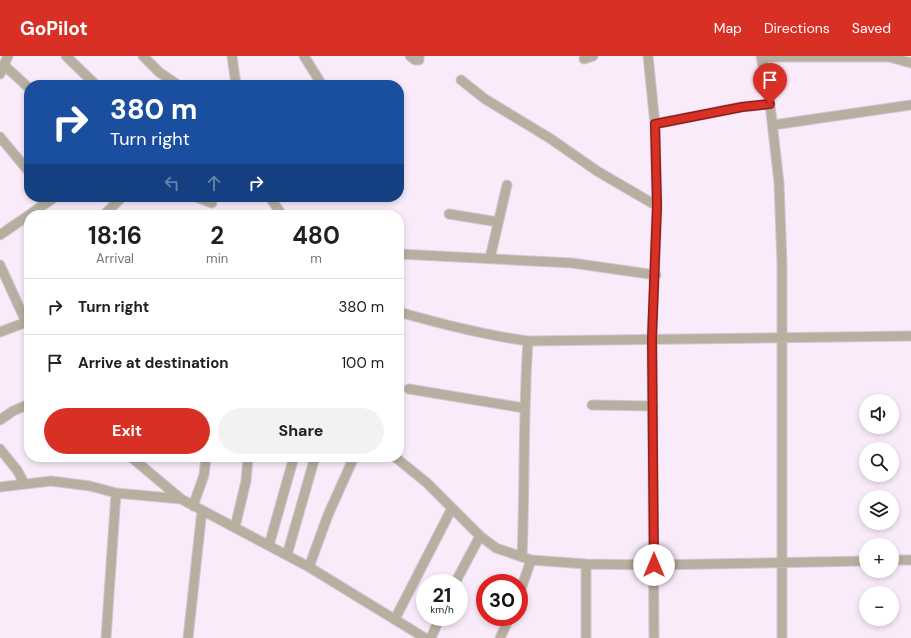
<!DOCTYPE html>
<meta charset="utf-8">
<style>
:root{--surface:#fff;--page:#f2f2f2;--text:#202124;--muted:#757577;--line:#e0e0e0;--accent:#d93025}
body{margin:0;font-family:"DM Sans",sans-serif;background:var(--page);color:var(--text);height:100vh;display:flex;flex-direction:column;font-size:15px;white-space:nowrap}
*{box-sizing:border-box;margin:0}
p{font-size:13px;color:var(--muted)}
.icon{flex:none;width:22px;height:22px;fill:none;stroke:currentColor;stroke-width:2;stroke-linecap:round;stroke-linejoin:round}
.map{position:relative;flex:1;overflow:hidden}
.sheet{position:absolute;left:24px;top:154px;width:380px;height:252px;display:flex;flex-direction:column;background:var(--surface);border-radius:16px;box-shadow:0 2px 6px #0003}
.sheet>*{flex:none}
.guide{position:absolute;left:24px;top:24px;width:380px;height:122px;border-radius:16px;box-shadow:0 2px 6px #0003;background:#1a4fa0;color:#fff;overflow:hidden}
.fabs{position:absolute;left:859px;top:338px;display:grid;gap:8px}
.fabs a{display:grid;place-items:center;width:40px;height:40px;border-radius:50%;background:var(--surface);box-shadow:0 2px 6px #0003;font-size:20px}
.speed{position:absolute;left:416px;top:518px;display:flex;gap:8px;font-size:20px;font-weight:700;text-align:center}
.speed>*{display:grid;place-content:center;width:52px;height:52px;border-radius:50%;background:var(--surface);box-shadow:0 2px 6px #0003;line-height:1}
.speed small{font-size:10px;font-weight:400}
.speed .limit{border:6px solid #d22;background:#fff;color:#111}
.pin{position:absolute;display:grid;place-items:center;width:34px;height:34px;color:#fff;margin:-41px -17px;border-radius:50% 50% 50% 0;rotate:-45deg;box-shadow:0 0 4px #0007}
.pin .icon{rotate:45deg}
.me{position:absolute;width:44px;margin:-22px;rotate:0deg;stroke-linejoin:round;filter:drop-shadow(0 0 3px #0008)}
.turn{display:flex;align-items:center;gap:14px;height:84px;padding:0 20px;font-size:18px}
.turn .icon{width:52px;height:52px;stroke-width:2.5}
.turn b{display:block;font-size:28px;line-height:34px}
.lanes{display:flex;align-items:center;height:38px;padding:0 20px;background:#0003;justify-content:center;gap:20px;direction:ltr}
.lanes .off{opacity:.35}
.eta{display:flex;justify-content:space-evenly;align-items:center;height:68px;text-align:center}
.eta b{font-size:24px;font-weight:700;line-height:28px}
.cta{display:flex;gap:8px;margin-top:auto;padding:8px 20px}
.cta a{flex:1;height:46px;border-radius:24px;background:var(--accent);color:#fff;font-size:16px;font-weight:700;line-height:46px;text-align:center}
.cta a+a{background:var(--page);color:var(--text)}
ul{padding:0;list-style:none}
li{display:flex;align-items:center;gap:12px;height:56px;padding:0 20px;border-top:1px solid var(--line)}
li div{flex:1}
li b{display:block;font-size:15px}
li em{font-style:normal}
header{display:flex;align-items:center;gap:24px;box-sizing:border-box;height:56px;padding:0 20px;background:var(--accent);color:#fff}
header strong{font-size:19px}
nav{display:flex;gap:22px;margin-inline-start:auto;font-size:14px}
.map>svg:first-child{display:block}
</style>
<header>
<strong>GoPilot</strong>
<nav><a>Map</a><a>Directions</a><a>Saved</a></nav>
</header>
<div class="map">
<svg width="911" height="582" viewBox="0 0 911 582">
<rect width="100%" height="100%" fill="#faebfb"/>
<g fill="none" stroke-linecap="round" stroke-linejoin="round">
<!-- minor casing -->
<g stroke="#d3c6d4" stroke-width="11">
<path id="minor" d="M66,0l30,29
M143,0l16,16 19,13
M232,0l4,29
M304,0l18,29
M410,0l5,4h4v-4
M648,0l7,68 2,82 -5,132 2,300
M761,0l9,48 9,79 3,81v374
M761,1h128l22,6
M584,3l9,-3
M0,10h5l24,22
M0,18l8,-18
M461,24l24,19 66,40 46,32 60,35
M655,68l86,-17 29,-3
M773,69l138,-20
M0,81l29,35
M196,141l16,6
M271,143l11,16
M449,158l49,8
M29,159l26,-18
M104,159l18,-18
M0,179l29,-20
M399,198l173,9 84,12
M490,202l17,-73
M0,209l26,57
M399,256c42,12 85,23 129,29l383,-5
M0,276l29,-11
M409,333l115,19
M592,349l61,1
M0,364l13,-9 16,-7
M0,393l17,21 7,13
M131,401l50,42 128,68 116,71
M395,401l32,26 53,53 16,12 35,12 55,4 68,1 212,-4
M0,431l51,-6 39,5 26,7 65,6
M193,450l11,-31 2,-18
M235,471l11,-46 2,-24
M269,489l25,-88
M287,499l28,-98
M522,501c3,-72 1,-144 6,-216
M892,504h19
M309,511l19,-52 26,-58
M455,527l25,-47
M519,539l12,-35
M395,563l57,-111
M106,582l10,-145
M188,582l14,-128
M431,582l9,-21
M500,582l10,-21
M586,582v-74"/>
</g>
<!-- minor -->
<use href="#minor" stroke="#b7af9f" stroke-width="9"/>
</g>
<g fill="none" stroke-linecap="round" stroke-linejoin="round">
<!-- route casing -->
<g stroke="#8d1f18" stroke-width="10">
<path id="route" d="M654,509l-2,-227 5,-132 -2,-82 87,-17 28,-3"/>
</g>
<!-- route -->
<use href="#route" stroke="#d93025" stroke-width="7"/>
</g>
</svg>
<div class="fabs">
<a><svg class="icon" aria-label="sound" viewBox="0 0 24 24"><path d="M4 9h4l5-4v14l-5-4H4zM17 9q2 3 0 6"/></svg></a>
<a><svg class="icon" aria-label="search" viewBox="0 0 24 24"><circle cx="10" cy="10" r="6"/><path d="M15 15l6 6"/></svg></a>
<a><svg class="icon" aria-label="layers" viewBox="0 0 24 24"><path d="M12 4l9 5-9 5-9-5zM3 14l9 5 9-5"/></svg></a>
<a>+</a>
<a>−</a>
</div>
<div class="speed"><div>21<small>km/h</small></div><div class="limit">30</div></div>
<div class="pin" style="left:770px;top:48px;background:#d93025"><svg class="icon" aria-label="arrive" viewBox="0 0 24 24"><path d="M6 21V4h12l-3 4 3 4H6"/></svg></div>
<svg class="me" style="left:654px;top:509px" viewBox="-20 -20 40 40"><circle r="19" fill="#fff"/><path d="M0-13L10 11 0 6-10 11z" fill="#d93025"/></svg>
<div class="guide">
<div class="turn"><svg class="icon" aria-label="right" viewBox="0 0 24 24"><path d="M7 20v-9h11M14 6l5 5-5 5"/></svg><div><b>380 m</b>Turn right</div></div>
<div class="lanes"><svg class="icon off" aria-label="left" viewBox="0 0 24 24"><path d="M17 20v-9H6M10 6l-5 5 5 5"/></svg><svg class="icon off" aria-label="ahead" viewBox="0 0 24 24"><path d="M12 20V5M6 11l6-6 6 6"/></svg><svg class="icon" aria-label="right" viewBox="0 0 24 24"><path d="M7 20v-9h11M14 6l5 5-5 5"/></svg></div>
</div>
<section class="sheet">
<div class="eta">
<div><b>18:16</b><p>Arrival</p></div>
<div><b>2</b><p>min</p></div>
<div><b>480</b><p>m</p></div>
</div>
<ul>
<li><svg class="icon" aria-label="right" viewBox="0 0 24 24"><path d="M7 20v-9h11M14 6l5 5-5 5"/></svg><div><b>Turn right</b></div><em>380 m</em></li>
<li><svg class="icon" aria-label="arrive" viewBox="0 0 24 24"><path d="M6 21V4h12l-3 4 3 4H6"/></svg><div><b>Arrive at destination</b></div><em>100 m</em></li>
</ul>
<div class="cta"><a>Exit</a><a>Share</a></div>
</section>
</div>
